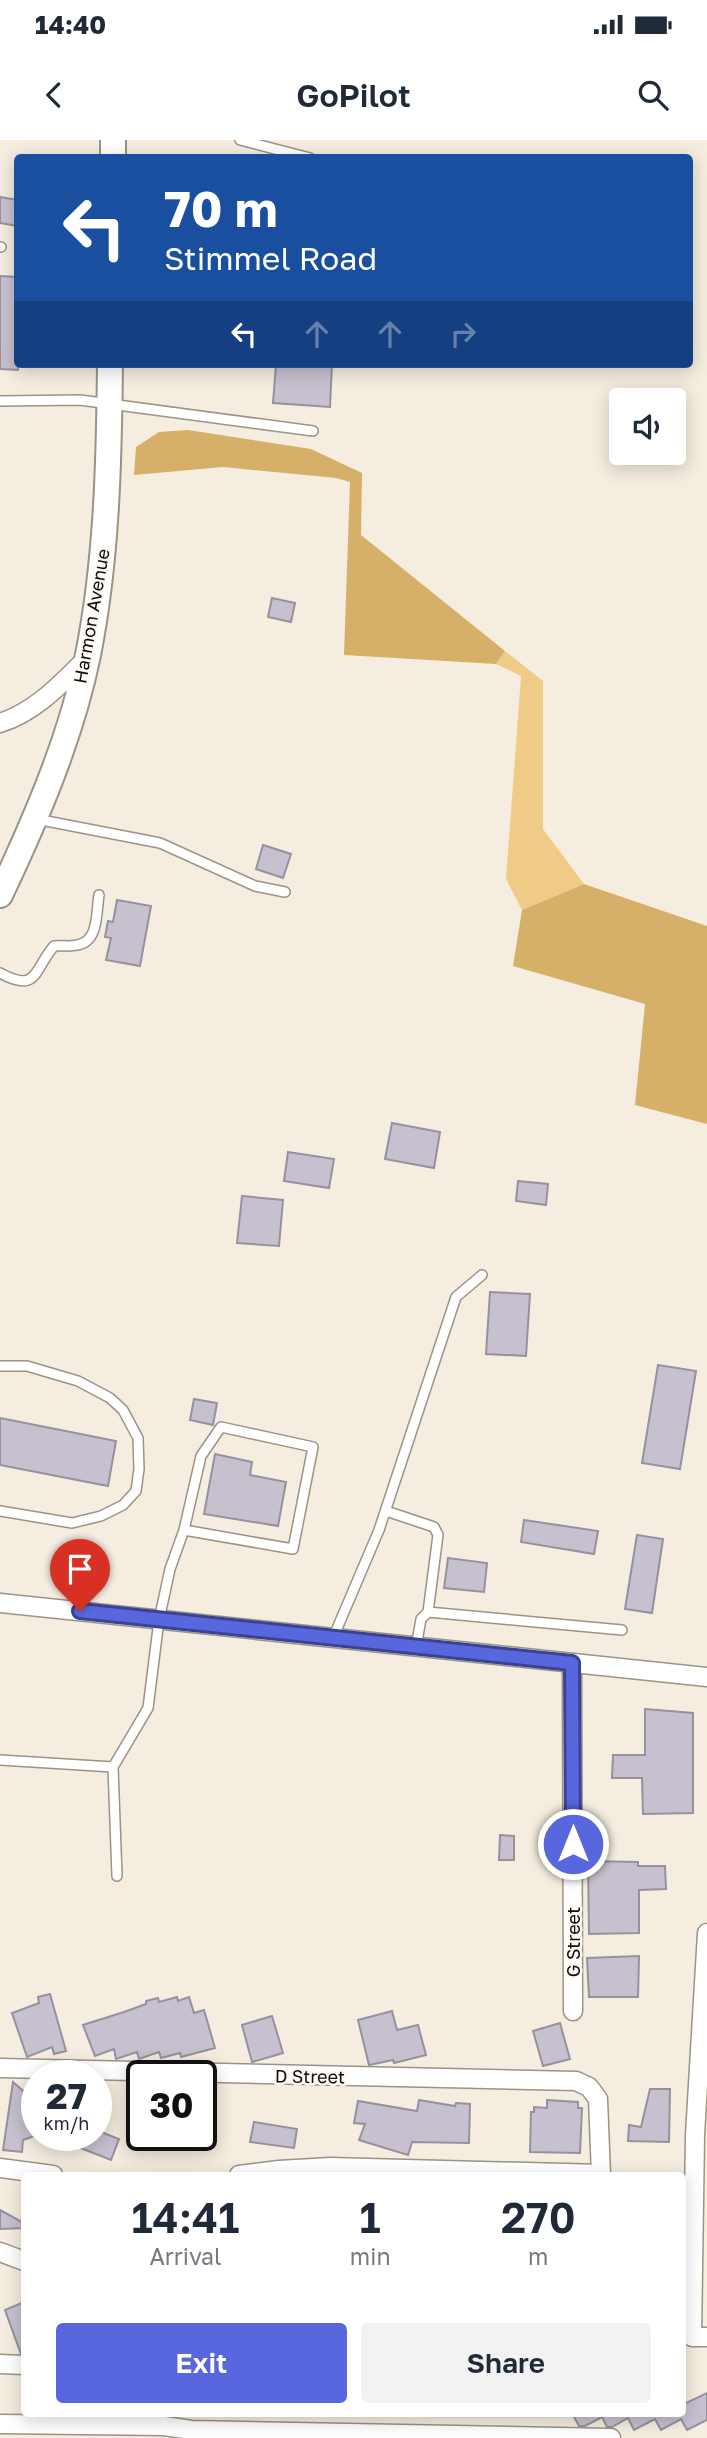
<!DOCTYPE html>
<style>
:root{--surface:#fff;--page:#f2f2f3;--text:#1f2937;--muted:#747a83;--accent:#5867de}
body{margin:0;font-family:"Golos Text",sans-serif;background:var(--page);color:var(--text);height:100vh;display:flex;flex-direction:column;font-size:26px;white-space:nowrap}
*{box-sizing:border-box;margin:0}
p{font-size:23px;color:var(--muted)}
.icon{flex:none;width:38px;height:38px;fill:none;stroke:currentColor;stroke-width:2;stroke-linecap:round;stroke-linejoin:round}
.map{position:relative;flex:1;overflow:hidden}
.panel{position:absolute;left:21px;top:2032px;width:665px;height:245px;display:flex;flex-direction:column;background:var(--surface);border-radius:7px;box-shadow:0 4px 18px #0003}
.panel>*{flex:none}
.guide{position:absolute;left:14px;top:14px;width:679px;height:214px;border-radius:7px;box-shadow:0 4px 18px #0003;background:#1a4fa0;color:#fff;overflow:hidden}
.buttons{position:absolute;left:609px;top:248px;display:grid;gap:14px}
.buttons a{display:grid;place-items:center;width:77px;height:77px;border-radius:7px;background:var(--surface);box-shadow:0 4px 18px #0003;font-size:35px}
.speed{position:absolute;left:21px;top:1920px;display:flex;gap:14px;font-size:35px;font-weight:700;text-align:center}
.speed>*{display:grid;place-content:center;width:91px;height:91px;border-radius:50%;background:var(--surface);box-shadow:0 4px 18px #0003;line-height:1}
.speed small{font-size:18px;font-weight:400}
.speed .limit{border:4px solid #111;border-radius:10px;background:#fff;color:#111}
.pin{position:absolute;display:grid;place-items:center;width:60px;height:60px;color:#fff;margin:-72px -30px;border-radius:50% 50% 50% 0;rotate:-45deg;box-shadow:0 0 7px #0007}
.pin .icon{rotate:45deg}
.me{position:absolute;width:77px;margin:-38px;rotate:0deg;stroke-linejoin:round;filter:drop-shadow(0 0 5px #0008)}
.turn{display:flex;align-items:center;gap:24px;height:147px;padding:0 35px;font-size:32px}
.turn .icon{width:91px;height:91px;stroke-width:2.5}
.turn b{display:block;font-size:49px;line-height:60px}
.lanes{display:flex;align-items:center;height:66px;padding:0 35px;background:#0003;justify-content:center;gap:35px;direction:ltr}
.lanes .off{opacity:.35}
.eta{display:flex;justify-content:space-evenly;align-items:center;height:119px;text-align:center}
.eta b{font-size:42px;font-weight:600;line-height:49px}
.cta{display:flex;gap:14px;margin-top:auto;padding:14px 35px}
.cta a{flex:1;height:80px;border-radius:7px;background:var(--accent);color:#fff;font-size:28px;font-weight:600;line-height:80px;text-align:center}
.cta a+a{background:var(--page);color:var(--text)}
.status{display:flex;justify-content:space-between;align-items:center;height:49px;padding:0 35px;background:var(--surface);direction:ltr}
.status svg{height:19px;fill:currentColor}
header{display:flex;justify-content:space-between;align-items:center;height:91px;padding:0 35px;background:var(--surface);font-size:32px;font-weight:600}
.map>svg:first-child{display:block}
</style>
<div class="status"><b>14:40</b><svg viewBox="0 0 49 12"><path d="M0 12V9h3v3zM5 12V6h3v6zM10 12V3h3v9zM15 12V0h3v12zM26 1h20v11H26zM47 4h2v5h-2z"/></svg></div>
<header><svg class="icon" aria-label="back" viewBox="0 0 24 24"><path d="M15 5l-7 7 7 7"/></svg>GoPilot<svg class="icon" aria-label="search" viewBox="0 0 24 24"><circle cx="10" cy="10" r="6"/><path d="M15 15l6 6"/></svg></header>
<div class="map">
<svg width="707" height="2298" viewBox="0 0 707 2298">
<rect width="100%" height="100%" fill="#f5eddf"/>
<!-- green -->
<path fill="#f0cb86" d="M505,511l38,30v148l41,55 -62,26 -16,-31 15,-203 -25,-12z"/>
<!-- forest -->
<path fill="#d6b069" d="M188,290l123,19 51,24 -1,62 144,116 -9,13 -152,-9 6,-173 -14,-4 -113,-11 -89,8 2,-28 23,-15z
M584,744l123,42v198l-72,-19 10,-101 -132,-38 9,-56z"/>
<!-- building -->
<path fill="#c7c1cf" stroke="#96919e" stroke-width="2" d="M0,57l18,3v26l-18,-3z
M0,136l18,1v93l-18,-1z
M276,224h56l-2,43 -57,-4z
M272,458l23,5 -4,19 -23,-5z
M263,705l28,9 -8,24 -27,-9z
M117,760l34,6 -11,60 -34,-6 5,-22 -6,-1 3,-16 5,1z
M392,983l48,9 -6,36 -49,-9z
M288,1012l46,7 -5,29 -45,-7z
M518,1041l30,3 -2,21 -30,-4z
M242,1056l41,4 -4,46 -42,-3z
M490,1152l40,2 -4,62 -40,-2z
M658,1225l38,6 -16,98 -38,-6z
M194,1259l23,4 -4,22 -23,-5z
M0,1278l116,23 -8,45 -108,-21z
M215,1314l37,8 -2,13 36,7 -8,44 -74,-12z
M524,1380l74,11 -4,23 -73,-12z
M637,1395l26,4 -11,74 -27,-4z
M448,1418l39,5 -3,29 -40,-4z
M645,1569l48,4v100l-50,1 -1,-36h-30l1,-23h32z
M500,1695l14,1v24h-15z
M588,1721l50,1v4h27l1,23 -27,1v43l-50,1z
M639,1816l-1,41h-49l-2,-39z
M50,1854l16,57 -12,3 -2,-7 -25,10 -15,-44 27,-10 -1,-6z
M177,1857l1,4 11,-4 5,16 10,-3 11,38 -34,9 -1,-4 -19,5 -2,-6 -20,7 -2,-7 -21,7 -2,-10 -19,7 -12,-31 41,-13 22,-8v-3l12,-3 1,4z
M392,1871l5,19 21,-5 8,30 -32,8 -1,-3 -24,5 -11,-45z
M272,1876l11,37 -31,9 -10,-37z
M560,1883l10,36 -27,7 -10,-35z
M13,1942l24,21v32l-14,5 -1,12 -19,-2z
M650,1949h20l-1,53 -41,-1 1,-16 12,2z
M419,1960l36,6 1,-3 14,1 -1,39 -57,-1 -4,13 -49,-15 6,-16 -11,-1 4,-22 59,10z
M547,1960l31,2v6h4l-2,45 -50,-1 1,-40h3v-5l13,1z
M201,1963l14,3 -7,36 -7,-1z
M254,1982l43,7 -3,19 -44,-6z
M96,1990l23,9 -8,21 -61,-24 46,-1z
M0,2070l24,13v5l-24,1z
M24,2162v52h-3l-16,-44z
M707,2253v27l-20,10 -6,-11 -20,11 -6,-11 -21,11 -6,-12 -16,9h-5l-5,-10 -17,9h-6l-7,-13h110v-8z"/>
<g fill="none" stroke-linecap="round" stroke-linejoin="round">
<!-- lane casing -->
<g stroke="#9a9386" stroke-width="12">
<path id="lane" d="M240,0l70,18
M0,107h1
M0,261l80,-1 233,31
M36,679l124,24 95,43 30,6
M0,833c38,21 34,-4 54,-27 8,-1 16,1 23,-1 22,-3 19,-32 22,-50
M0,1226h27l51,15 32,17 13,12 15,28 1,31 -3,22 -13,14 -22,11 -29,7 -72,-12
M386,1371l48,16 4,8 -10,77
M333,1498l46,-108 77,-233 26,-22
M416,1507l5,-28 7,-7 194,18
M0,1620l113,7
M117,1736l-4,-109 35,-59 11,-88 11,-51 14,-39 109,19 20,-102 -92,-20 -20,29 -17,74"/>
</g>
<!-- street casing -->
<g stroke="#9a9386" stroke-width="21">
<path id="street" d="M0,583c35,-11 61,-39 86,-64
M0,1463l707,74
M572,1523l1,348
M707,1793l-12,202 -3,202h15
M0,1928l576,13 13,6 9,12 3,76
M0,2028l53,7
M239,2035l40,-5 51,-3 271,7
M0,2112l24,9
M0,2224l24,1
M0,2284l164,2 27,4 420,8"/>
</g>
<!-- secondary casing -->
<g stroke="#9a9386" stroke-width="28">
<path id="secondary" d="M113,18v-18
M0,755c36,-76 71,-157 88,-240 19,-96 21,-193 22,-291"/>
</g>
<!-- lane -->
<use href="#lane" stroke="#fff" stroke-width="9"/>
<!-- street -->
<use href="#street" stroke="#fff" stroke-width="18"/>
<!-- secondary -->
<use href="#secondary" stroke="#fff" stroke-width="24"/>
</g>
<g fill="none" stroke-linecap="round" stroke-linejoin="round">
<!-- route casing -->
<g stroke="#394390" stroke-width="18">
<path id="route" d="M80,1471l492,52 1,181"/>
</g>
<!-- route -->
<use href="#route" stroke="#5867de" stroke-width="12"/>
</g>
<g text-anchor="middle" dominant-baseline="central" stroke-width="5" stroke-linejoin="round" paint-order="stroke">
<!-- street labels -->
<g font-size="18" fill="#110e0a" stroke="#fefbf5">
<text transform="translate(91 476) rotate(-80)">Harmon Avenue</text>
<text transform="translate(573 1802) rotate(-90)">G Street</text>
<text transform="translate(310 1936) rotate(1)">D Street</text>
</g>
</g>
</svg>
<div class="buttons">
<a><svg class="icon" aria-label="sound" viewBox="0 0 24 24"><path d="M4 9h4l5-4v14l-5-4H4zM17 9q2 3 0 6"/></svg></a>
</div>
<div class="speed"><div>27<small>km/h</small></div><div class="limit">30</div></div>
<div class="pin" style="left:80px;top:1471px;background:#d93025"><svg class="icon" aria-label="arrive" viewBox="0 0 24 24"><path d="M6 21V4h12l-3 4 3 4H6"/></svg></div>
<svg class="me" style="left:573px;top:1704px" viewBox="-20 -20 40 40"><circle r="17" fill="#5867de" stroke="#fff" stroke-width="3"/><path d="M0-11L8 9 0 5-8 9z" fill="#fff"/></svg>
<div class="guide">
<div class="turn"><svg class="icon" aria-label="left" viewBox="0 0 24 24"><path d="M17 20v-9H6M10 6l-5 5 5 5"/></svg><div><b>70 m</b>Stimmel Road</div></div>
<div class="lanes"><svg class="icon" aria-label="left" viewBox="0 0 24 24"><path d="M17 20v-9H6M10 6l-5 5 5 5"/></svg><svg class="icon off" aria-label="ahead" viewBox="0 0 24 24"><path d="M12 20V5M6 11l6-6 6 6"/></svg><svg class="icon off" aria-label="ahead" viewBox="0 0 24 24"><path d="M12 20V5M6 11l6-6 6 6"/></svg><svg class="icon off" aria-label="right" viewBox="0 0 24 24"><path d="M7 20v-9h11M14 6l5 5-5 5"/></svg></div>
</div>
<section class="panel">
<div class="eta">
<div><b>14:41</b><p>Arrival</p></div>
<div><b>1</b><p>min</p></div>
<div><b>270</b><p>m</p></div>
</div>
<div class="cta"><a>Exit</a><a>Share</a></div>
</section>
</div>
